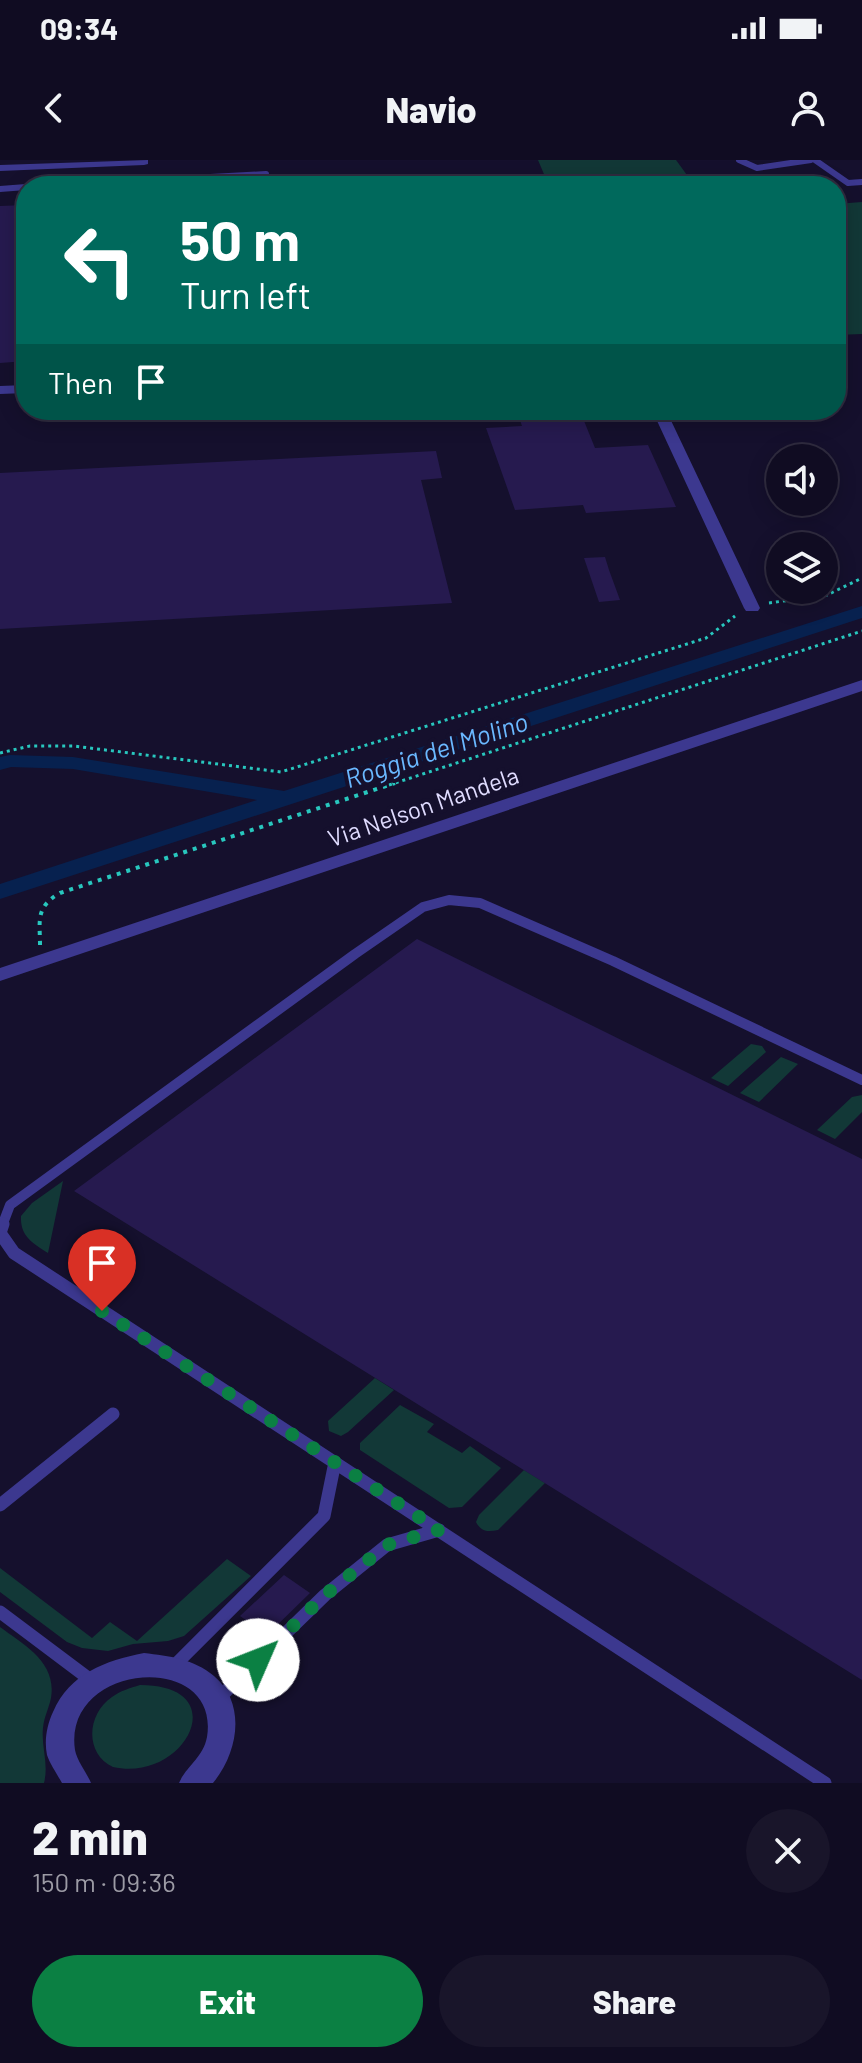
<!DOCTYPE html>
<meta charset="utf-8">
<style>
:root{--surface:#100c22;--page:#19152a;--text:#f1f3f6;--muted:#9c9ba5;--line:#302c40;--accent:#0b8043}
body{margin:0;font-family:Barlow,sans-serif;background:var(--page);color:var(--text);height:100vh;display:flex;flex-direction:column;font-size:30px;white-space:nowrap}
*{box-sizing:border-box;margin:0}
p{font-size:26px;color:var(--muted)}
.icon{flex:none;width:44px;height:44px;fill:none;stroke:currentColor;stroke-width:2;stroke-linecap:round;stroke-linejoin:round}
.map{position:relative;height:1623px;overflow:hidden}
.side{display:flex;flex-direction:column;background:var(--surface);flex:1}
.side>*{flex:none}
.guide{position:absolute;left:16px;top:16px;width:830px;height:244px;border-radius:32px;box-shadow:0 4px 20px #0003,0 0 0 2px var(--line);background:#00695c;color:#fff;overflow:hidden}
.tools{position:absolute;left:766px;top:284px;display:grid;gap:16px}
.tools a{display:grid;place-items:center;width:72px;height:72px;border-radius:50%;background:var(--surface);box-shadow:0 4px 20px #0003,0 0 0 2px var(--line);font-size:40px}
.pin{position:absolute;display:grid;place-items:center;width:68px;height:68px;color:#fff;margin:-82px -34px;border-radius:50% 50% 50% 0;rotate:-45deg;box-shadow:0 0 8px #0007}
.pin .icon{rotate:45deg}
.me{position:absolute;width:88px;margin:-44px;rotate:46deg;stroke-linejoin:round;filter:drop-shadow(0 0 6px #0008)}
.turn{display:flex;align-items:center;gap:28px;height:168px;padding:0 32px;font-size:36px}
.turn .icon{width:104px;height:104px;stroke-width:2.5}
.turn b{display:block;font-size:56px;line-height:68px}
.then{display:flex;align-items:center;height:76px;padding:0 32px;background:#0003;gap:16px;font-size:30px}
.round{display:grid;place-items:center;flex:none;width:84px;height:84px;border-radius:42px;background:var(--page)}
.overview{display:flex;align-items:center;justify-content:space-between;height:136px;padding:0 32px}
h1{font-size:48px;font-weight:800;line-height:60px}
.primary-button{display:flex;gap:16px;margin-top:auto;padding:16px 32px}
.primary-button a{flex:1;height:92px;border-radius:48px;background:var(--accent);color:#fff;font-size:32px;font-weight:800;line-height:92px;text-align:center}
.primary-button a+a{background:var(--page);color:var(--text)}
.status{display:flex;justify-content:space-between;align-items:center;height:56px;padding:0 40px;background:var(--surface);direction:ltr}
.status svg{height:22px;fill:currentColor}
header{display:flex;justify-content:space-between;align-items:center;height:104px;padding:0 32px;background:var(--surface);font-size:36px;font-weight:800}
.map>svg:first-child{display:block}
</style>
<div class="status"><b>09:34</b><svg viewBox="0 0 49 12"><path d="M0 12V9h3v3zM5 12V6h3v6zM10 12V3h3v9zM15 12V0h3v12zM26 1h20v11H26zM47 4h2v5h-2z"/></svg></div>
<header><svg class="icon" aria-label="back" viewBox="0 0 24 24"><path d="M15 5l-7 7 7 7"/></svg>Navio<svg class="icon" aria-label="person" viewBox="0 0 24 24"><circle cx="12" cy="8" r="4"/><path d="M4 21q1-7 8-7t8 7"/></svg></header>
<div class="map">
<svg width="862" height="1623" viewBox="0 0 862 1623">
<rect width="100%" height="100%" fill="#15102d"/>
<!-- green -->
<path fill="#123837" d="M538,0h138l19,26h-146z
M862,42v132l-26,1v-131z
M751,884l11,2 4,6 -38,34 -17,-8z
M781,897l17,7 -39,38 -19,-9z
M862,935v17l-27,27 -18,-9 35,-33z
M63,1021l-15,72c-16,-10 -28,-17 -27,-37l11,-13z
M375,1218l19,12 -46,42 -7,4 -12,-5 -1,-10z
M400,1245l34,19 -7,8 35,21 8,-7 31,22 -39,39 -13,1 -89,-58v-7z
M524,1310l21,13 -47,47c-10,2 -17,2 -22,-8l3,-7z
M227,1399l24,17 -67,60 -16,5 -35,3 -25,7 -26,-3 -15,-6 -67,-50v-24l92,70 18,-16 27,19z
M0,1467c24,18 57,35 51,71 -2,10 -7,19 -8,30 -2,19 6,36 1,55h-44z
M140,1525c96,0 45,98 -27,82 -29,-14 -26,-53 -1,-70 8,-6 18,-9 28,-12z"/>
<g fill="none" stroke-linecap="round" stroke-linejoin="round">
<!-- canal -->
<path fill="#07214f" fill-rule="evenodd" d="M862,446v12l-862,281v-15l257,-84 -184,-31 -62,-2 -11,3v-13l10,-2 63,2 211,34z"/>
</g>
<!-- building -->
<path fill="#261a4f" d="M26,45v156l-26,2v-157z
M580,251l15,37 53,-3 28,62 -90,6 -3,-8 -68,5 -29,-82 36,-2 -4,-12z
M436,291l6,27 -21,2 31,123 -452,26v-156z
M605,397l4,13 11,30 -21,2 -15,-44z
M417,779l445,220v521l-788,-489z
M284,1415l26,18 -43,42 -27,-19z"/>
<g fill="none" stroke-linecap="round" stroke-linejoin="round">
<!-- path-far1 -->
<path stroke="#28c7be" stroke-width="3" stroke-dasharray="3 4" stroke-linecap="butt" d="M769,443l58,-8 35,-17
M0,593l30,-7h44l207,26 425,-134 29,-22
M389,625l473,-154"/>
<!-- path -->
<path stroke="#28c7be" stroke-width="4" stroke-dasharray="4 6" stroke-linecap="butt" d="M40,785c0,-24 -5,-38 20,-52l335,-110"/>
<!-- lane-far2 -->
<path stroke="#3c388f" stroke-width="6" d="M739,0l18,8 54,-8
M815,0l33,23 14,-1
M45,26l221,-12
M0,29l26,-2"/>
<!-- lane-far1 -->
<path stroke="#3c388f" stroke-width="10" d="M2,1066l8,-21 345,-251 68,-47 26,-7 31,3 133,58 249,119"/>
<!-- lane -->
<path stroke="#3c388f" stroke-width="13" d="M3,1064l-3,9 14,20 811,530
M0,1345l113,-91
M0,1452l92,69
M174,1506l150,-150 11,-54
M218,1539l107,-104 62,-50 52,-15"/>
<!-- street -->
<path fill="#3c388f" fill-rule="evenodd" d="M148,0v4l-4,1 -144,6v-6z
M26,225v8l-26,1v-8z
M652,250h14l94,198 -2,3h-12l-2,-3z
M862,520v11l-862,290v-13z
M144,1493c25,3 50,6 70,23 33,28 24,77 -1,107h-34c8,-18 24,-25 28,-46 14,-88 -145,-75 -132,13 2,11 12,23 16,33h-29c-5,-9 -12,-19 -15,-28 -3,-15 0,-30 6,-43 17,-39 52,-51 91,-59z"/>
</g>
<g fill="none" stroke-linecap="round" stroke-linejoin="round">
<!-- route -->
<path stroke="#0b8043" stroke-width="14" stroke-dasharray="0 25.2" d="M102,1151l337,219 -52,15 -62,50 -67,65"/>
</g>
<g text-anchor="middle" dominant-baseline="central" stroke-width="8" stroke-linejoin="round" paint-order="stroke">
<!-- street labels -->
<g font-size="24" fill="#e0dcff" stroke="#15102d">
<text transform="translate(423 646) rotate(-19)">Via Nelson Mandela</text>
</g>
<!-- water labels -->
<g font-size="26" font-style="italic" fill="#6ab8ff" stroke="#15102d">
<text transform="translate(436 589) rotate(-18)">Roggia del Molino</text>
</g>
</g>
</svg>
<div class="tools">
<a><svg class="icon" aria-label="sound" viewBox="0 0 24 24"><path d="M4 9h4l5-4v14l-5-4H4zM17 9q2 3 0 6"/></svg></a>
<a><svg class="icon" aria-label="layers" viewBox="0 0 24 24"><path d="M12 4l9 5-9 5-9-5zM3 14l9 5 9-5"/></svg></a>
</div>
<div class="pin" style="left:102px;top:1151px;background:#d93025"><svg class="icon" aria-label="arrive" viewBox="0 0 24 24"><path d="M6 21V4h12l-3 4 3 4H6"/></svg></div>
<svg class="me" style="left:258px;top:1500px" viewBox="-20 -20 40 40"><circle r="19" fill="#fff"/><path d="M0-13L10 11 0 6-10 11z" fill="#0b8043"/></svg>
<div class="guide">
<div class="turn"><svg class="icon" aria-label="left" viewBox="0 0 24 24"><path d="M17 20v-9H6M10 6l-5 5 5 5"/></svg><div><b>50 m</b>Turn left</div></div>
<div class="then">Then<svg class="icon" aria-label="arrive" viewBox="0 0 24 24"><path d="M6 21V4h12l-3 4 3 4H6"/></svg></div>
</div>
</div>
<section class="side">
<div class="overview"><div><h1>2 min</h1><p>150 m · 09:36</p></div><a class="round"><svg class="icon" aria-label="close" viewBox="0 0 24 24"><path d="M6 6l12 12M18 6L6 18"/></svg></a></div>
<div class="primary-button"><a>Exit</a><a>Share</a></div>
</section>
